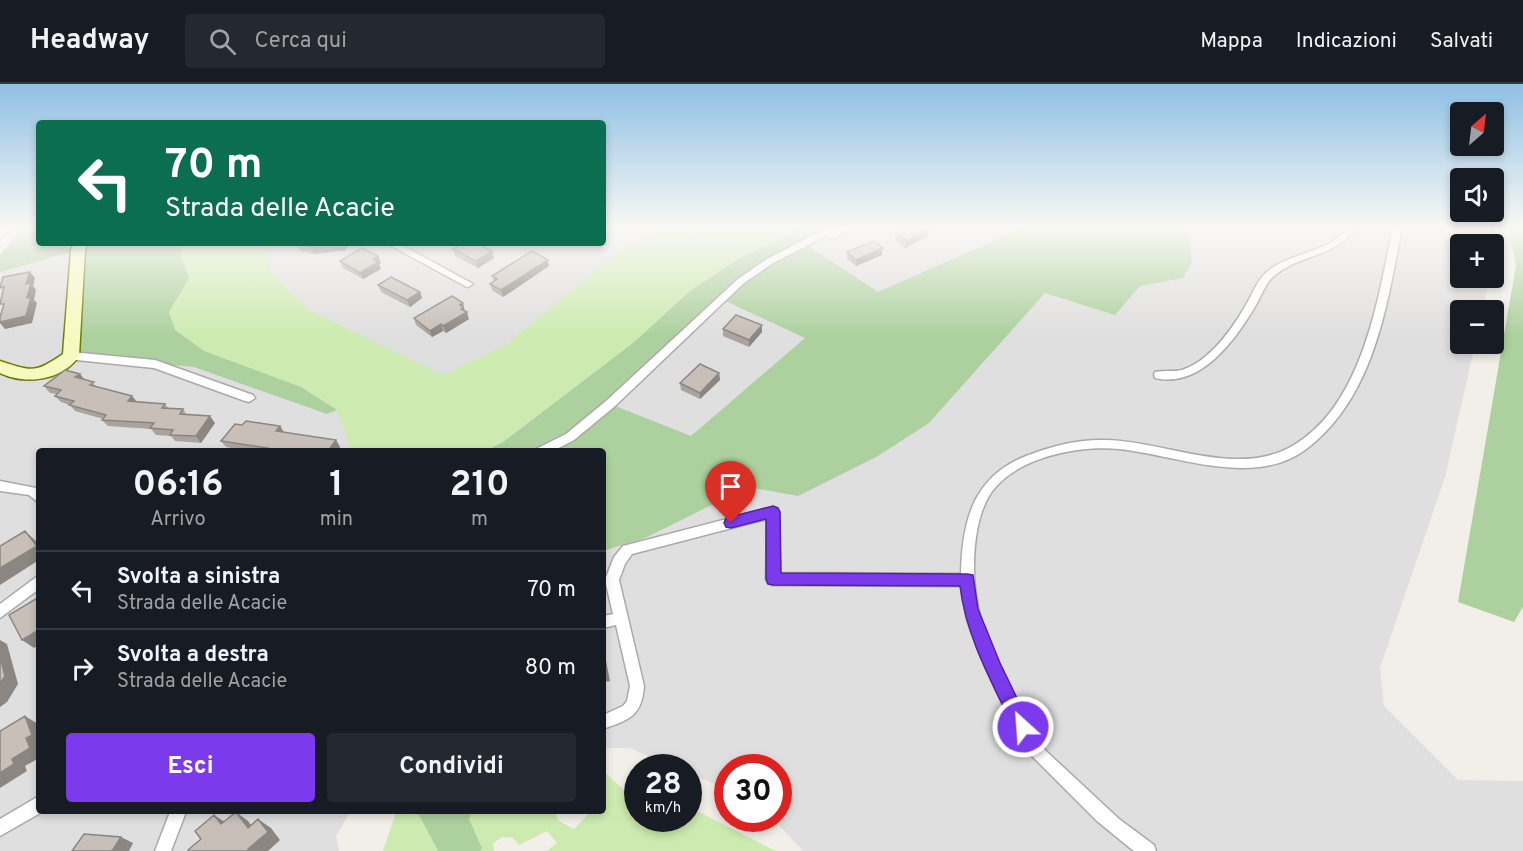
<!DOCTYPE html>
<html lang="it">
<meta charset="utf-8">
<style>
:root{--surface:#171b24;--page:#242831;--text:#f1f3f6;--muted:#9ea1a6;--line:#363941;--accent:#7c3aed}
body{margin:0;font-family:Overpass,sans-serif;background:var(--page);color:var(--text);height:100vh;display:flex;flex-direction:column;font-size:22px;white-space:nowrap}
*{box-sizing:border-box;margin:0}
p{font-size:20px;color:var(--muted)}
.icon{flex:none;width:33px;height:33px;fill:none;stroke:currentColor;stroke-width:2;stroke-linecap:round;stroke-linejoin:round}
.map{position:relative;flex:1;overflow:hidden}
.panel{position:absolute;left:36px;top:364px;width:570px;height:366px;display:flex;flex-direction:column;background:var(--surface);border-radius:6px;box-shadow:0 3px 9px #0003}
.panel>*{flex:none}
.banner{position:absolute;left:36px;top:36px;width:570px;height:126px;border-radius:6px;box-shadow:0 3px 9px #0003;background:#0b6e4f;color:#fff;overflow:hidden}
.needle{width:39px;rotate:28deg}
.controls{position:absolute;left:1450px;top:18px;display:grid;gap:12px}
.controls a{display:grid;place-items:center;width:54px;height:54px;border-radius:6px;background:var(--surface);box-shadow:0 3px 9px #0003;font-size:30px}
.speed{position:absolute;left:624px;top:670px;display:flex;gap:12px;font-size:30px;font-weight:700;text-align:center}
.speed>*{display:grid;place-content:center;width:78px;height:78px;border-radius:50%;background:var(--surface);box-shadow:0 3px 9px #0003;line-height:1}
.speed small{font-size:15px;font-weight:400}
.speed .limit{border:9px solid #d22;background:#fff;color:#111}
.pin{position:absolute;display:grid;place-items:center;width:51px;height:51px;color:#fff;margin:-62px -26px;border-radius:50% 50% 50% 0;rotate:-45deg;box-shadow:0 0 6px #0007}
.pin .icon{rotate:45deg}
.me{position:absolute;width:66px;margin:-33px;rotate:334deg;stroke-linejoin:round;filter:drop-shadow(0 0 4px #0008)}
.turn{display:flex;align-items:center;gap:21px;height:126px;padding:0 30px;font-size:27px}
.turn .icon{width:78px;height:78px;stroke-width:2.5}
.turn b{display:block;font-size:42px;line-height:51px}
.eta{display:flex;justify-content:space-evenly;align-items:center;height:102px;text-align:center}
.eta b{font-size:36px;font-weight:700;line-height:42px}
.primary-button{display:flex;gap:12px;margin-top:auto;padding:12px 30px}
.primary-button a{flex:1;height:69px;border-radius:6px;background:var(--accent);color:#fff;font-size:24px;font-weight:700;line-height:69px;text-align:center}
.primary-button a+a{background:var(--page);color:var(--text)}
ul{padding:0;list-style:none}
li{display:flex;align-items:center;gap:18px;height:78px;padding:0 30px;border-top:2px solid var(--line)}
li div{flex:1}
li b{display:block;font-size:22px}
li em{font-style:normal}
header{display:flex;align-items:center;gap:36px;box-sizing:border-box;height:84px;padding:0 30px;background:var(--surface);border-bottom:2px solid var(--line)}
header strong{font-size:28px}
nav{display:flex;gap:33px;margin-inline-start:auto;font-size:21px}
.search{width:420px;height:54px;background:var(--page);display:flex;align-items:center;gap:15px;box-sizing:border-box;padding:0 21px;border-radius:6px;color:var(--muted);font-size:22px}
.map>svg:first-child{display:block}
</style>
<header>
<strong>Headway</strong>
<div class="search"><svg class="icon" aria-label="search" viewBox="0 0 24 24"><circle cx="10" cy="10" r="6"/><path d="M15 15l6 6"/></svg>Cerca qui</div>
<nav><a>Mappa</a><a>Indicazioni</a><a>Salvati</a></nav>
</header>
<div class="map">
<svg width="1523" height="767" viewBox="0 0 1523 767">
<rect width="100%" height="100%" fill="#f2efe9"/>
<!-- residential -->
<path fill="#e0dfdf" d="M603,143h885l12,8 -6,24v-15h-33v34h29l-8,32h-21v34h14l-30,133 -65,191 4,38 74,74 65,1v70h-720l-30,-32h5v-51h-50l-1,21 -38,-16 -1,-5h-11l-48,-20h-26v-296h-564v360h311l-14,24 3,15h-339v-585l41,-23h562z"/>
<!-- grass -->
<path fill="#cdebb0" d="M667,143l23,4 -1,3 4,2 5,-4 -6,-5h112l-67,33 -47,31 -57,52 -130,99 -20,9h-132l-14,-41 -36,-23 -97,-36 -29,-21 -6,-18 20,-34 -9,-25 5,-10h81l4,30 41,38 131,64 63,-29 120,-100z
M603,687l34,31 1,17h50l1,-9 10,2 77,39h-229l10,-8 -10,-12 -28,14 -6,-7 -11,-1 -9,6 1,8h-14l2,-3 -13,-29 3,-7h86l-2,4 3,5 15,8 16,-17 7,3 6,-3z
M396,728l23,3 19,36h-55z"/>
<!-- forest -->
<path fill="#add19e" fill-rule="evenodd" d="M23,143h16v16h146l-5,10 9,25 -20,34 6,18 29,21 97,36 36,23 -10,4 -133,-47 -123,-11 7,-106 -78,22v-17z
M804,143h32l-32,16 74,49 147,-65h163l4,35 -9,16 -43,8 -25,29 -70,-22 -116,130 -51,33 -80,40 -50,-9 -103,51 -42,13v-99h-120l20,-10 130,-99 57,-52 47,-31zM721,215l84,39 -114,98 -81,-32z
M1507,143h16v380l-9,15 -56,-20 58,-337z
M396,728h76l-3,7 13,29 -2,3h-42l-19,-36z"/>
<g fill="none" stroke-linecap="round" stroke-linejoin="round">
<!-- street casing -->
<g stroke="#a9a9a9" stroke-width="3">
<path id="street" d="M4,143h10l-14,11v-8z
M828,143h26l-19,11h-6l-1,-3 -55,28 -29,20 -130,124 -40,33 -23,12h-17l2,-3 30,-15 40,-33 132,-122 29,-20z
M1348,143h9c-22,31 -54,26 -82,48 -10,8 -13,20 -19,30 -20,34 -55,84 -101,73l-1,-3 1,-3c9,-2 19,0 27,-2 28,-9 50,-41 64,-65 7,-12 11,-25 22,-34 25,-20 60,-17 80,-44z
M1393,143h9c-15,79 -28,172 -97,223 -52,38 -129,5 -186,-1 -40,-4 -103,8 -128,44 -19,28 -20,82 -13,114 9,43 33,82 52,121l7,13 10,11 72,67 35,26 2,6h-22l-4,-3 -33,-27 -70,-70 -50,-105 -10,-26 -6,-34 -188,-1 -5,-2 -2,-4 1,-60 -135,35 -7,10 -6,16 25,106c-2,30 -15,34 -41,43v-14l20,-9 4,-5 3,-15 -14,-61 -13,3v-12l10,-2 -8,-34 9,-23 9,-11 150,-39 4,1 2,4 1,61 181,1c1,-53 12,-97 65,-118 25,-10 53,-17 80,-16 59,1 132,39 188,5 69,-41 84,-146 99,-218z
M386,159h12l75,41 -5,3 -3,-1z
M71,268l84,8 98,35 2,3 -6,4 -4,-1 -91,-33 -87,-9 -1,-3 1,-3z
M0,397l36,7 3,2v13l-10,-8 -29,-4z
M39,491v14l-39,29v-14z
M39,712v16h3l-42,24v-17z
M170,728h16l-15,39h-16z"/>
</g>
<!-- secondary casing -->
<g stroke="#707d05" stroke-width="3">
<path id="secondary" d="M74,159h14l-3,7 -6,106c-17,25 -54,29 -79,17v-12c32,10 34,13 63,-7l8,-104z"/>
</g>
<!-- street -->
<use href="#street" fill="#fff" fill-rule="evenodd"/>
<!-- secondary -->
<use href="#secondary" fill="#f7fabf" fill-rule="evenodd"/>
</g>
<!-- wall -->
<path fill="#aba49e" d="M929,145l-2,7 -22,12 -10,-7 1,-7z
M297,159h52l-3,7 -32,4 -14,-3 -4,-7z
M453,159h30l1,4 8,4 2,7 -16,10 -23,-12 -2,-7 5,-3z
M847,168l35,3 -26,11 -9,-7z
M378,172l3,7 -2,1 2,5 -18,10 -20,-11 -3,-7z
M549,182l-46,31 -11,-7 -2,-6 4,-3 -2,-5z
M378,201l42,7 2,6 -12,9 -29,-15z
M463,219l2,8 4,8 -23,14 -3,-2 -11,6 -16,-12 -2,-7z
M723,245l39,3 -13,15 -26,-11z
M719,289l1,7 -20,19 -19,-9 -1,-7z
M85,295l13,8 39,15 28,2 4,5h14l3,5 29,9 -14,20 -26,-2 -4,-5 -15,-1 -5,-6 -43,-3 -6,-6 1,-1 -28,-8 -5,-6 -9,-3 -6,-6 1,-2 -6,-1 -6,-7z
M242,341l38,1 4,6 56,15 -3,5h-83l-28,-5 -5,-6z"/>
<!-- shaded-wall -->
<path fill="#8b8681" d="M929,145l-2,7 -22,12 2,-7z
M343,159h6l-3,7 -32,4 -3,-7z
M883,164l-1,7 -26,11v-6z
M492,167l2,7 -16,10 -2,-7z
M378,172l3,7 -2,1 2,5 -18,10 -3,-6 13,-14z
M548,176l1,6 -46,31 -2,-7z
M30,188l5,6 -2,8 3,4 -2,10 3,3 -5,20 -27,6 -5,-6v-1l27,-24 -1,-14z
M420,208l2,6 -12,9 -3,-7z
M463,219l2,10 2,-1 2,7 -23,14 -3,-7 17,-21z
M441,240l2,7 -11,6 -2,-6z
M762,241v7l-13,15v-7z
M719,289l1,7 -20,19v-6z
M80,290l5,6 -10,-3z
M132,312l6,7 -10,-2z
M210,332l5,7 -14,20 -5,-7z
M280,342l4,7 -8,-2z
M336,356l4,7 -3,5 -9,-1z
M25,447l14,13v16l-39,25v-17z
M39,546v15l-5,3 -12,-8z
M0,556l7,4 11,40 -11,18 -7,5z
M603,562l7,35 -7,1z
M25,632l13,8 1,4v30l-14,8 2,5 -27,17v-15l12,-14z
M236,728l12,9 12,16 -12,-9z
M214,731l14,9h-7z
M258,735l13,9 9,12 -12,11h-19l-1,-2z
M121,753l12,6 -4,8h-17z"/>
<!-- building -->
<path fill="#c7bfb8" stroke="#8b8681" stroke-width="1.5" d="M908,143h18l3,2 -22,12 -11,-7z
M874,157l9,7 -27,12 -9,-8z
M297,159h46l-32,4 -15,-3z
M463,159h17l-1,1 13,7 -16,10 -23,-12z
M362,164l16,8 -5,3 5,3 -18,11 -20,-12z
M532,167l16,9 -47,30 -11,-6 7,-5 -5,-3z
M30,188l-4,12 5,-1 -4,15 4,-1 -5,19 -26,6v-5l4,-13h-4l4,-17 -4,1 3,-11z
M391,193l29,15 -13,8 -29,-15z
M452,212l11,7 -3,2 3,2 -2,2 6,3 -24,14 -2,-2 -11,7 -16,-13z
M736,231l26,10 -13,15 -26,-11z
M700,280l19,9 -19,20 -20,-10z
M65,286l15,4 -5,3 19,5 -4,3 42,11 -4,5 37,3 -3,4 21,1 -3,5 30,2 -14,20 -26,-1 3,-5 -23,-2 4,-5 -52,-3 4,-5 -37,-10 5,-4 -19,-5 6,-6 -17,-4z
M246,337l34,5 -4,5 60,9 -8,11 -9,-1 -1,2h-53l3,-4 -47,-7 14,-17 7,1z
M25,447l12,15 -37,22v-22z
M39,513v33l-17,10 -13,-25z
M603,566l4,22 -4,2z
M0,573l5,19 -5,8z
M25,632l7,19 -6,3 4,10 -18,11 2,5 -14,9v-42z
M236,728l12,16 10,-9 10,13 -20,17 1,2h-60l-1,-1 13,-11 -6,-8 19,-16 7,9z
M84,750l37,3 -9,14h-40z"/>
<!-- sky -->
<linearGradient id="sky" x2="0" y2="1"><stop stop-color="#8fc0e4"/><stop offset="0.57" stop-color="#f9f8f5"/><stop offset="1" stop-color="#f9f8f5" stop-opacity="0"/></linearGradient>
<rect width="1523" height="251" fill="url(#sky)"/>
<!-- route -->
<path fill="#7c3aed" stroke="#51269a" stroke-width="1.5" d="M773,422l5,2 2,4 1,61 186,1 6,1 5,34 22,54 31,64 -2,6 -6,2 -7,-2c-22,-47 -50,-95 -56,-147l-187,-1 -5,-1 -2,-5v-60l-35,9 -5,-1 -2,-4 2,-5z"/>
</svg>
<div class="controls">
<a><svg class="needle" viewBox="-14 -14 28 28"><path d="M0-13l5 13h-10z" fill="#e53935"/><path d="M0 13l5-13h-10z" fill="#9ea1a6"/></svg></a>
<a><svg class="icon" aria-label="sound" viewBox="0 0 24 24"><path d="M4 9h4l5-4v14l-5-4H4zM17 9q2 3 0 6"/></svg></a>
<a>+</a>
<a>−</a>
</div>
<div class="speed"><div>28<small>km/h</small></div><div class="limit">30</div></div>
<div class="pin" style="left:731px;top:439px;background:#d93025"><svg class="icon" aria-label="arrive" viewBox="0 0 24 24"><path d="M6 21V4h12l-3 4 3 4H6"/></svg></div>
<svg class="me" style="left:1023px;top:643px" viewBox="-20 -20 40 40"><circle r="17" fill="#7c3aed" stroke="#fff" stroke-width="3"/><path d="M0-11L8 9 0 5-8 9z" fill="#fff"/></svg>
<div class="banner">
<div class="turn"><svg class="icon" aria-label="left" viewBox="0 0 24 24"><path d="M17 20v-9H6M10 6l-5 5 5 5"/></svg><div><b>70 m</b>Strada delle Acacie</div></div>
</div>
<section class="panel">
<div class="eta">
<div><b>06:16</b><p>Arrivo</p></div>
<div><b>1</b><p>min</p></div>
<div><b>210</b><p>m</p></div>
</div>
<ul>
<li><svg class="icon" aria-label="left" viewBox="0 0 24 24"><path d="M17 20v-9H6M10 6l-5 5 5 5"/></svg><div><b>Svolta a sinistra</b><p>Strada delle Acacie</p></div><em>70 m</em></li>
<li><svg class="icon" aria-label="right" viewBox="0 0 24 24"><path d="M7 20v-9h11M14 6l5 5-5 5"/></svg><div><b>Svolta a destra</b><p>Strada delle Acacie</p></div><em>80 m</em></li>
</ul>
<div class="primary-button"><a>Esci</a><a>Condividi</a></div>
</section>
</div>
